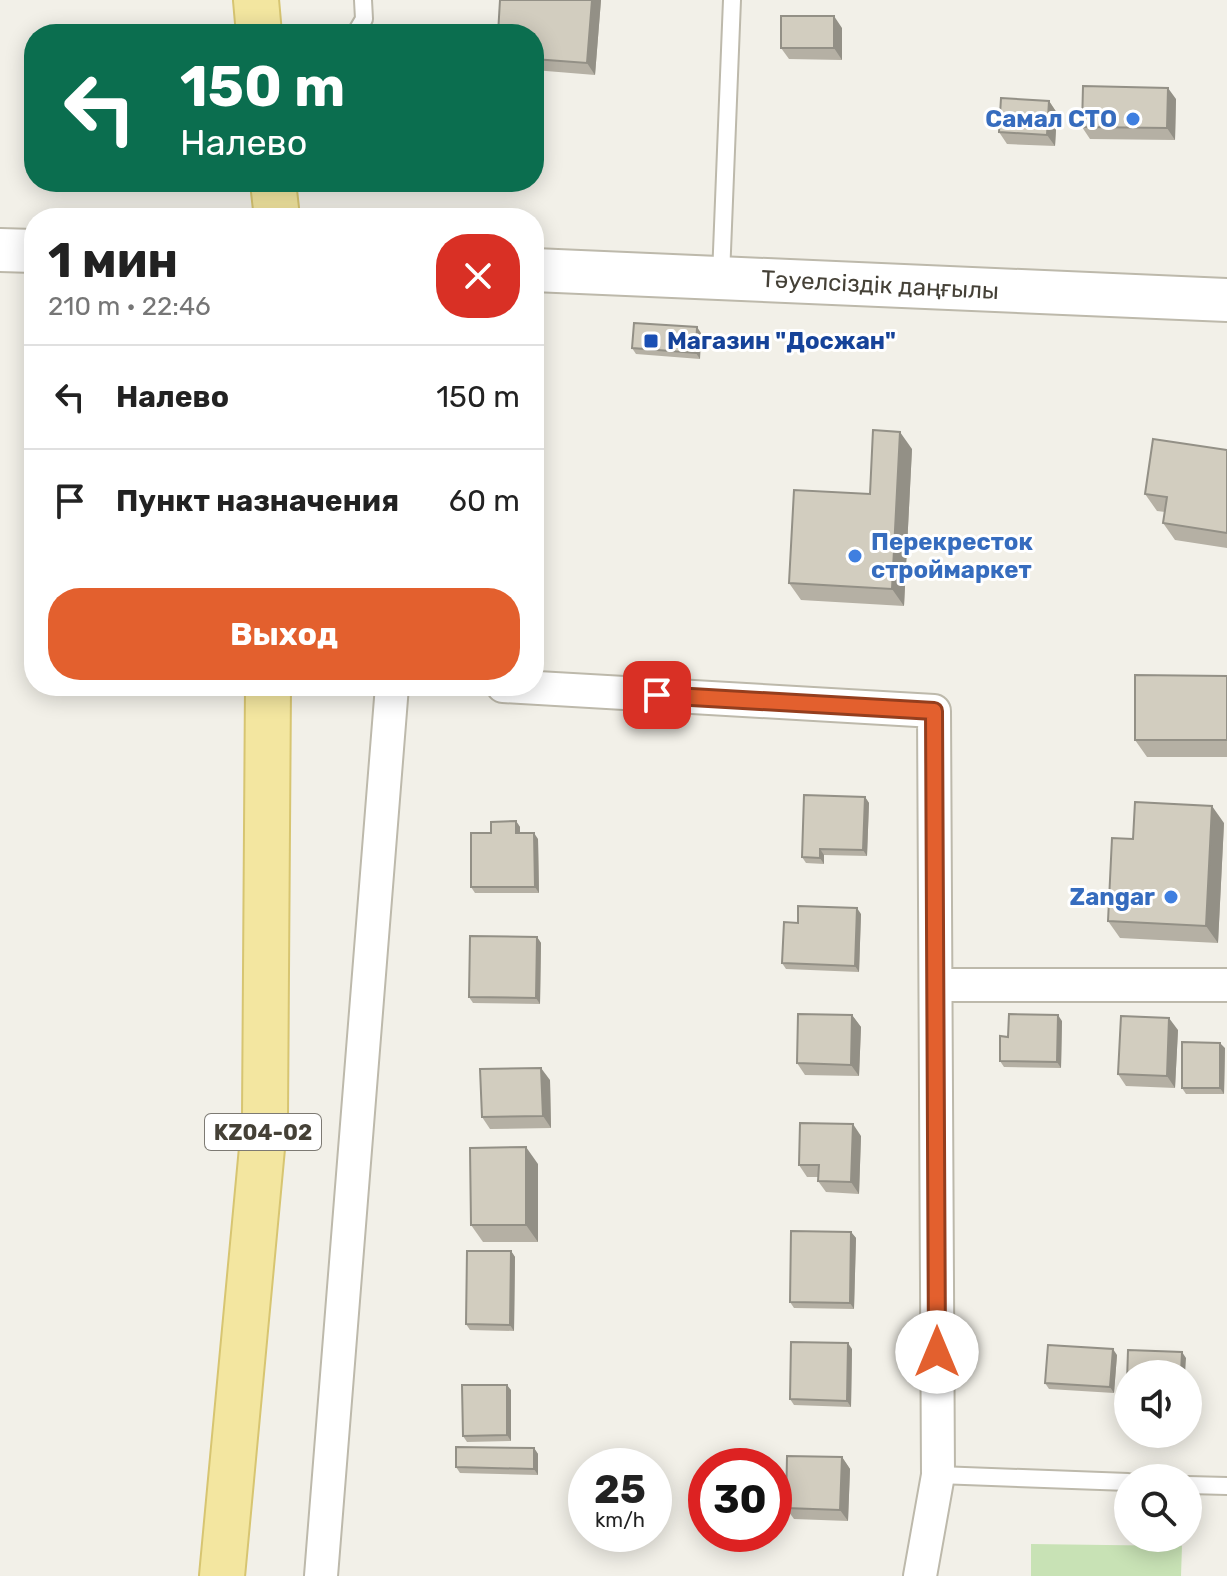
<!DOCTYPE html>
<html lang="ru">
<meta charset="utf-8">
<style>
:root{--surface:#fff;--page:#f6f6f6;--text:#222;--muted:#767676;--line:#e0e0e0;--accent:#e3602e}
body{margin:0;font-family:Rubik,sans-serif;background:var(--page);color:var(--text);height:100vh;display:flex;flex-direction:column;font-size:30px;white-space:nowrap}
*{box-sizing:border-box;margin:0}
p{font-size:26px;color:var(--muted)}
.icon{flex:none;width:44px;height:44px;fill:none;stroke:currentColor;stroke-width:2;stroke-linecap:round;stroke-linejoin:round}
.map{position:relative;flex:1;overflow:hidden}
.drawer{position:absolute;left:24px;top:208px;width:520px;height:488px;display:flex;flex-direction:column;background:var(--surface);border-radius:32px;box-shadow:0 4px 20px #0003}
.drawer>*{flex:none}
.guide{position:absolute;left:24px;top:24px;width:520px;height:168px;border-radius:32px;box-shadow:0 4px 20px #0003;background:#0b6e4f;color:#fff;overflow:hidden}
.controls{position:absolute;left:1114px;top:1360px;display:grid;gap:16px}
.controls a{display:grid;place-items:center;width:88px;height:88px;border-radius:50%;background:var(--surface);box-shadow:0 4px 20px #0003;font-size:40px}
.speed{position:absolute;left:568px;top:1448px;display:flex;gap:16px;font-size:40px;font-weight:700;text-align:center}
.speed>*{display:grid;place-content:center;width:104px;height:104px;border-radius:50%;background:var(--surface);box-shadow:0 4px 20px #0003;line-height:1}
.speed small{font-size:20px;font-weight:400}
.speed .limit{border:12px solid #d22;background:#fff;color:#111}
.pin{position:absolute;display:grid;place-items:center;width:68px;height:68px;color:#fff;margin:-34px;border-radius:16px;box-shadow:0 4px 12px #0006}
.me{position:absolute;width:88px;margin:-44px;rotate:0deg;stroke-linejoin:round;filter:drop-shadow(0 0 6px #0008)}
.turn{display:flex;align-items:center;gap:28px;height:168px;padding:0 24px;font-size:36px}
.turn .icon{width:104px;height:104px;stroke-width:2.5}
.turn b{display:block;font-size:56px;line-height:68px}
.round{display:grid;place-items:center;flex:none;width:84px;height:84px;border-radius:32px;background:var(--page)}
.head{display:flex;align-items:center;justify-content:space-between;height:136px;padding:0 24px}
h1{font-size:48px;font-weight:700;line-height:60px}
.button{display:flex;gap:16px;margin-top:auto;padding:16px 24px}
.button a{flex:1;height:92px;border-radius:32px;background:var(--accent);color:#fff;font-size:32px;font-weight:700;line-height:92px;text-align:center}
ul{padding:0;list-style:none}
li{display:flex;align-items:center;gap:24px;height:104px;padding:0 24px;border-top:2px solid var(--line)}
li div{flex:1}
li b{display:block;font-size:30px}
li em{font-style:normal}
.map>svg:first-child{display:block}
</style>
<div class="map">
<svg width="1227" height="1576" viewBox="0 0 1227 1576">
<rect width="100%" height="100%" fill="#f2f0e8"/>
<!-- green -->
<path fill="#c8e2b5" d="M1031,1544l151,2 -1,30h-150z"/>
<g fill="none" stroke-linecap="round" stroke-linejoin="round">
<!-- service casing -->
<g stroke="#bdb9ab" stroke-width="20">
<path id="service" d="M355,34l9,-15 -1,-19
M721,276l11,-276
M938,1475l190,7
M1188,1485l39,1"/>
</g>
<!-- minor casing -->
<g stroke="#bdb9ab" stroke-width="36">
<path id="minor" d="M503,686l431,25 4,764 -18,101
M936,985h291
M321,1576l71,-890"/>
</g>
<!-- tertiary casing -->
<g stroke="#bdb9ab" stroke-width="46">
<path id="tertiary" d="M0,250l34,1
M534,270l693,30"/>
</g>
<!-- primary casing -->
<g stroke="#d7c571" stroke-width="48">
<path id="primary" d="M256,0l3,34
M273,182l4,36
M222,1576l43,-460 3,-430"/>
</g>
<!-- service -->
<use href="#service" stroke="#fff" stroke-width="16"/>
<!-- minor -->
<use href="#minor" stroke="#fff" stroke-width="32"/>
<!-- tertiary -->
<use href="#tertiary" stroke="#fff" stroke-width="42"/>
<!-- primary -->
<use href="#primary" stroke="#f3e6a0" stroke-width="44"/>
</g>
<!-- wall -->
<path fill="#b5b0a4" d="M500,0h101l-6,75 -61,-5v-36z
M842,28v32l-53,-1 -8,-11z
M1176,99l-1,41 -85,-1 -8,-12z
M1049,101l8,12 -2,33 -48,-2 -8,-12z
M701,333l-1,26 -64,-5 -4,-6z
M912,449l-8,157 -103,-6 -12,-17z
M1227,450v98l-52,-8 -12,-17 2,-11 -8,-1 -12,-17z
M1227,676v81h-80l-12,-17z
M865,797l4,6 -2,53 -43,-1v9l-18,-1 -4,-6z
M516,821l4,6v6l18,6 1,54h-64l-4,-6 20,-54z
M1224,823l-6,120 -98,-5 -12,-17 25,-82z
M861,914l-2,58 -73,-3 -4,-6 16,-40z
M537,937l4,6 -1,61 -67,-1 -4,-6z
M852,1015l9,12 -2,49 -54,-1 -8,-12z
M1062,1021l-1,47 -57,-1 -4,-6 8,-24z
M1178,1030l-3,58 -49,-2 -8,-12z
M1225,1048l-1,46h-38l-4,-6z
M550,1080l1,48 -61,1 -8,-12z
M861,1136l-2,58 -33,-2 -8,-11v-4h-11l-8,-12z
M538,1164v78h-55l-12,-17z
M851,1232l5,6 -2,71 -60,-1 -4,-6z
M511,1251l4,6 -1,74 -44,-1 -4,-6z
M852,1349l-1,58 -57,-2 -4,-6z
M1117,1355l-3,38 -65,-4 -4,-6z
M511,1390v51l-44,1 -4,-6z
M534,1448l4,6v21l-78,-2 -4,-6z
M842,1457l8,12 -2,52 -54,-2 -8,-11z"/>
<!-- shaded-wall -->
<path fill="#939086" d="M592,0h9l-6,75 -8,-12z
M834,16l8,12v32l-8,-12z
M1168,88l8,11 -1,41 -8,-12z
M1049,101l8,12 -2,33 -8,-11z
M697,327l4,6 -1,26 -4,-6z
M900,432l12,17 -8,157 -12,-17z
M865,797l4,6 -2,53 -4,-6z
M1212,806l12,17 -6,120 -12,-17z
M516,821l4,6v12l-4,-6z
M534,833l4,6 1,54 -4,-6z
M820,849l4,6v9l-4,-6z
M857,908l4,6 -2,58 -4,-6z
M537,937l4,6 -1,61 -4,-6z
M852,1015l9,12 -2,49 -8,-11z
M1058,1015l4,6 -1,47 -4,-6z
M1169,1018l9,12 -3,58 -8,-12z
M1220,1043l5,5 -1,46 -4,-6z
M541,1068l9,12 1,48 -8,-12z
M853,1124l8,12 -2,58 -8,-12z
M526,1147l12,17v78l-12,-17z
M851,1232l5,6 -2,71 -4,-6z
M511,1251l4,6 -1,74 -4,-6z
M848,1343l4,6 -1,58 -4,-6z
M1113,1349l4,6 -3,38 -4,-6z
M1182,1352l4,6 -1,16h-4z
M507,1385l4,5v51l-4,-6z
M534,1448l4,6v21l-4,-6z
M842,1457l8,12 -2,52 -8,-11z"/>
<!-- building -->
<path fill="#d2cdbf" stroke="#939086" stroke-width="2" d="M500,0h92l-5,63 -53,-4v-25h-36z
M781,16h53v32h-53z
M1083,86l85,2 -1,40 -85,-1z
M1001,98l48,3 -2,34 -48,-3z
M634,323l63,4 -1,26 -64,-5z
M873,430l27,2 -8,157 -103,-6 5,-93 76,4z
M1153,439l74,11v83l-64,-10 4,-26 -22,-3z
M1135,675l92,1v64h-92z
M804,795l61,2 -2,53 -43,-1v9l-18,-1z
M1135,802l77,4 -6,120 -98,-5 4,-83 21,1z
M516,821v12h18l1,54h-64v-54h20v-11z
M798,906l59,2 -2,58 -73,-3 2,-41 14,1z
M470,936l67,1 -1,61 -67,-1z
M798,1014l54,1 -1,50 -54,-2z
M1009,1014l49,1 -1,47 -57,-1v-25l8,1z
M1121,1016l48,2 -2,58 -49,-2z
M1182,1042l38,1v45h-38z
M541,1068l2,48 -61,1 -2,-48z
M800,1123l53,1 -2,58 -33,-1 1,-16h-20z
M526,1147v78h-55l-1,-77z
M791,1231l60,1 -1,71 -60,-1z
M467,1251h44l-1,74 -44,-1z
M791,1342l57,1 -1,58 -57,-2z
M1048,1345l65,4 -3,38 -65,-4z
M1128,1350l54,2 -1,22h-53v39h-2z
M462,1385h45v50l-44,1z
M456,1447l78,1v21l-78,-2z
M787,1456l55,1 -2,53 -54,-2z"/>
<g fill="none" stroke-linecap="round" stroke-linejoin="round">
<!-- route casing -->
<g stroke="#943e1e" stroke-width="20">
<path id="route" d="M657,695l277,16 3,641"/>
</g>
<!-- route -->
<use href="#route" stroke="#e3602e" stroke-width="14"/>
</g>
<!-- markers -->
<g fill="#3f7fe0" stroke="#fff" stroke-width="3">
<circle cx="1133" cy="119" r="8"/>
<circle cx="855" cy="556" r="8"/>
<circle cx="1171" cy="897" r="8"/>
</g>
<rect fill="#1a4fb4" stroke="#fff" stroke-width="3" x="643" y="333" width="16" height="16" rx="4"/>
<g text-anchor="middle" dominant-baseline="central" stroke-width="6" stroke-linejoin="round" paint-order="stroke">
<!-- shield labels -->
<rect fill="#fff" stroke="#7d7a73" stroke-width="2" x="205" y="1114" width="116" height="36" rx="6"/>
<g font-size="22" font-weight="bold" fill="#454137">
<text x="263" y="1132">KZ04-02</text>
</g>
<!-- shop labels -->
<g font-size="24" font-weight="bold" fill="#366cbe" stroke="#fff" text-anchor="end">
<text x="1117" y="119">Самал СТО</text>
<text x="871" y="542" text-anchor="start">Перекресток<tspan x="871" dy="28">строймаркет</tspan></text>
<text x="1155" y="897">Zangar</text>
</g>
<!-- street labels -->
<g font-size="24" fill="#454137" stroke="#fff">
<text transform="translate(880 285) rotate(3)">Тәуелсіздік даңғылы</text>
</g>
<!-- transit labels -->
<g font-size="24" font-weight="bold" fill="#164399" stroke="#fff" text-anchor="start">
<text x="667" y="341">Магазин "Досжан"</text>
</g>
</g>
</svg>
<div class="controls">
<a><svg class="icon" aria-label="sound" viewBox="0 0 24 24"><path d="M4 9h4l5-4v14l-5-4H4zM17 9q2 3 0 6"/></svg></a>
<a><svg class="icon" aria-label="search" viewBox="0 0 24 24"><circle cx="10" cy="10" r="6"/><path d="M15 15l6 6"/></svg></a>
</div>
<div class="speed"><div>25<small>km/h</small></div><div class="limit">30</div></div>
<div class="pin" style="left:657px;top:695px;background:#d93025"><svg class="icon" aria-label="arrive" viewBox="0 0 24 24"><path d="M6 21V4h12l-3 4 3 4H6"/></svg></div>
<svg class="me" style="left:937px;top:1352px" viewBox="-20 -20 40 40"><circle r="19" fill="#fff"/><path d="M0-13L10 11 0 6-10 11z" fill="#e3602e"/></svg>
<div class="guide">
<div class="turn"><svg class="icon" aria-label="left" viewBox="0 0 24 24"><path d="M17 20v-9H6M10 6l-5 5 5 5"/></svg><div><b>150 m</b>Налево</div></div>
</div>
<section class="drawer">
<div class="head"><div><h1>1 мин</h1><p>210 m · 22:46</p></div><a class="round" style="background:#d93025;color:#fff"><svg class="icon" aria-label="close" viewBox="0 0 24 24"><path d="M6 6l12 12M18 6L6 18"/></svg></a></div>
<ul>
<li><svg class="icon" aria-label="left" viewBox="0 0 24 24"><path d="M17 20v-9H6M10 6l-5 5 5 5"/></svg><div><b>Налево</b></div><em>150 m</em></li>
<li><svg class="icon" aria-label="arrive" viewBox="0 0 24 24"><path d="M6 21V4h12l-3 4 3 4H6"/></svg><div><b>Пункт назначения</b></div><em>60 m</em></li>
</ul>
<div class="button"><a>Выход</a></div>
</section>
</div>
